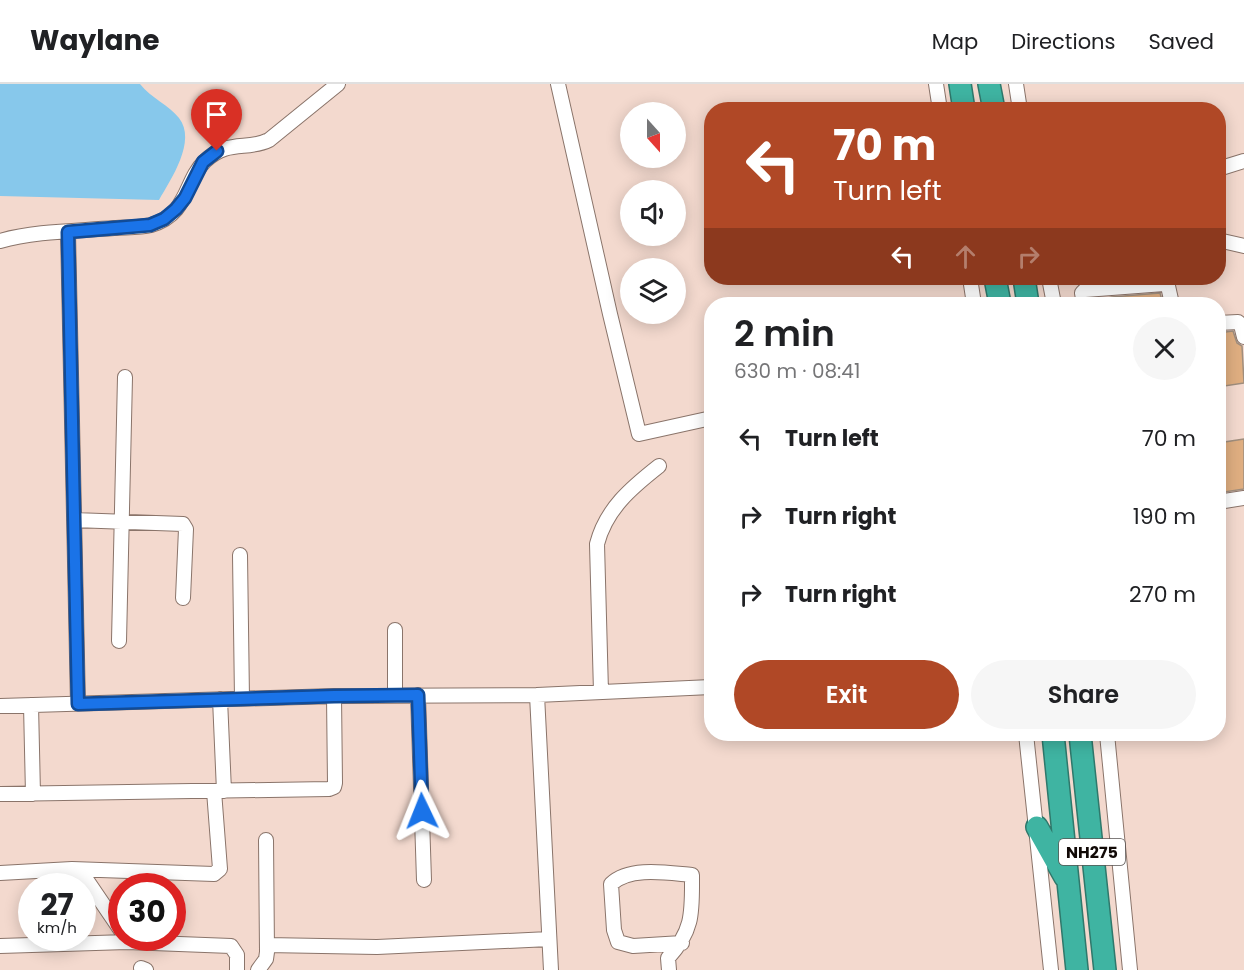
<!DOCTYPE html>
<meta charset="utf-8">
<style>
:root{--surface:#fff;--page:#f6f6f6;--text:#202124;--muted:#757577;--line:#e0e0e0;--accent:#b04826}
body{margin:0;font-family:Poppins,sans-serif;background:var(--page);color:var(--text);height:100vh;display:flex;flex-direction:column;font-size:22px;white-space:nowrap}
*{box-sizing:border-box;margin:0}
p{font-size:20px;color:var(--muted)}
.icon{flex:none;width:33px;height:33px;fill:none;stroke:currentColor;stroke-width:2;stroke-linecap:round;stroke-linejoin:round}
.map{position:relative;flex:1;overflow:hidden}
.side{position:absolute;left:704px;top:213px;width:522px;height:444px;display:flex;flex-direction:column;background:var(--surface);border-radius:24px;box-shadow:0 3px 15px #0003}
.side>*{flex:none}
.hud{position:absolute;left:704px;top:18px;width:522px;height:183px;border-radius:24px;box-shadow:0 3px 15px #0003;background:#b04826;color:#fff;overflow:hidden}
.needle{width:39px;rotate:159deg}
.tools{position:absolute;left:620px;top:18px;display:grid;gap:12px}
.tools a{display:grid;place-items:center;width:66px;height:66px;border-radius:50%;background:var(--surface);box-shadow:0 3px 15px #0003;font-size:30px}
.speed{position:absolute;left:18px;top:789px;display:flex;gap:12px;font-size:30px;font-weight:700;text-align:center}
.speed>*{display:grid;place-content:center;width:78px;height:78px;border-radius:50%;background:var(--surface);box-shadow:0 3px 15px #0003;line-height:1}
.speed small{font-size:15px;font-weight:400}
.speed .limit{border:9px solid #d22;background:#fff;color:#111}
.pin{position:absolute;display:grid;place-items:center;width:51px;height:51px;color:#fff;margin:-62px -26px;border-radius:50% 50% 50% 0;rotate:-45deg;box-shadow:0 0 6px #0007}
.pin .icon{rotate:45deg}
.me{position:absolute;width:66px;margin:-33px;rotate:358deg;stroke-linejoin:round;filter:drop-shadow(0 0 4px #0008)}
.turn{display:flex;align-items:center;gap:21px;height:126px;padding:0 30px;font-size:27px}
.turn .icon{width:78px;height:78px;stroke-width:2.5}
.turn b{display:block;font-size:42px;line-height:51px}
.lanes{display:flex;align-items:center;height:57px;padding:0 30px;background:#0003;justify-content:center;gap:30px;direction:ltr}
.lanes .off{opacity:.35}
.round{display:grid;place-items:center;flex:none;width:63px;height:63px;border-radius:32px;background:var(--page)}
.overview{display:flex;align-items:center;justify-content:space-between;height:102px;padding:0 30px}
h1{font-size:36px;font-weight:600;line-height:45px}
.primary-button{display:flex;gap:12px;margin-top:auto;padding:12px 30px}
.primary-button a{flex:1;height:69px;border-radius:36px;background:var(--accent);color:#fff;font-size:24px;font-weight:600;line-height:69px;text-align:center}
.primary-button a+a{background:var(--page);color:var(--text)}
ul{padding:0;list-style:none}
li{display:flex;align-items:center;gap:18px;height:78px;padding:0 30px}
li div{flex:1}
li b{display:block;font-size:22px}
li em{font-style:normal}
header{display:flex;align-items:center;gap:36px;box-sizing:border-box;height:84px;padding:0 30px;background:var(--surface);border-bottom:2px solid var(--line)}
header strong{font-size:28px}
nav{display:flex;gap:33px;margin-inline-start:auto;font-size:21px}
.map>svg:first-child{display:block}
</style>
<header>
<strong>Waylane</strong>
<nav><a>Map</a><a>Directions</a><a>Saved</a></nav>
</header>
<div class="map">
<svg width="1244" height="886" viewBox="0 0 1244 886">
<rect width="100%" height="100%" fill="#f3d9ce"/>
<!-- water -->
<path fill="#87c8eb" d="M0,0h140c11,14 29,21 39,34 18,23 -8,61 -20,82l-159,-4z"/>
<!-- building -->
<path fill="#dfae81" stroke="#a08e7d" stroke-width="1.5" d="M1160,209l3,11h-65l-1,-4 15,-3z
M1233,247l4,12 5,3 2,37 -26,4v-54z
M1244,355v50l-26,4v-50z"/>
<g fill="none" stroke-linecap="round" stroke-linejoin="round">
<!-- minor casing -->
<g stroke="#8a746a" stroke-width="16">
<path id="minor" d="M558,0l52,230 29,120 68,-15
M936,0l4,26
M1016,0l4,26
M1218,85l26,-8
M68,148l10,472
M1218,156l26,6
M0,157c34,-10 79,-10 114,-13 12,-1 25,0 37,-3 38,-11 33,-44 54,-64 23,-22 42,-10 64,-21l69,-56
M970,194l4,26
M1049,194l5,26
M1084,220l-2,-11 3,-3 79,-6 4,2 4,18
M1218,239l20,-1 3,3 3,12
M1218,418l26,-4
M74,436l109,4 3,5 -3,69
M240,471l2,144
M395,546v65
M119,557l6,-264
M601,608l-4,-148c9,-35 34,-56 62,-78
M418,611l6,185
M537,611l14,275
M220,615l4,92
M31,621l2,89
M0,622l334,-10 203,-1 174,-8
M1026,650l25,236
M1107,650l23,236
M0,710l329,-5 5,-2 1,-4 -1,-87
M0,789l72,-4
M122,848l-36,-53 -14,-10 142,5 6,-5 -6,-78
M124,854l3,4 104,4 6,9v15
M267,861l110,2 172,-8
M0,862l127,-4
M141,884l5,2
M258,886l8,-11 1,-7 -1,-112
M669,886l-1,-12c26,-28 24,-47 24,-83 -24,-2 -62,-9 -81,9l3,46 4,12 15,4 49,-3"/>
</g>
<!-- highway casing -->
<g stroke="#2f786b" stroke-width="24">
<path id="highway" d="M960,0l4,26
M989,0l5,26
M995,194l5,26
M1024,194l4,26
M1053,650l24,236
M1080,650l25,236
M1037,743l28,50"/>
</g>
<!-- minor -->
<use href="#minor" stroke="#fff" stroke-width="14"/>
<!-- highway -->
<use href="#highway" stroke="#3fb4a2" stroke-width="21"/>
</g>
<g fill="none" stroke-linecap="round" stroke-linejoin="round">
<!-- route casing -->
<g stroke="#114b97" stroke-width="15">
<path id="route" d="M217,67l-14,11 -18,36 -9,11 -12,10 -14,6 -82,7 10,472 256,-8 84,-1 4,116"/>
</g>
<!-- route -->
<use href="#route" stroke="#1a73e8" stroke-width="10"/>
</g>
<g text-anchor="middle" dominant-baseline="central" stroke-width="5" stroke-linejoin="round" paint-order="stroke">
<!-- shield labels -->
<rect fill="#fff" stroke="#585351" stroke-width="1.5" x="1059" y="755" width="66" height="26" rx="4.5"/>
<g font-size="16" font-weight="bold" fill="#110906">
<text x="1092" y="768">NH275</text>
</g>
</g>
</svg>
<div class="tools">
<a><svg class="needle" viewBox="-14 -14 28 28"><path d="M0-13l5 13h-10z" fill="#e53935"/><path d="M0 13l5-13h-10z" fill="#757577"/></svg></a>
<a><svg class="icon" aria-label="sound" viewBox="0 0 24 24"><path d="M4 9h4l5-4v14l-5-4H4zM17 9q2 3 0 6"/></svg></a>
<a><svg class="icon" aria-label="layers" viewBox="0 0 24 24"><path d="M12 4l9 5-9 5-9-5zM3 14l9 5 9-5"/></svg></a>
</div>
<div class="speed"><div>27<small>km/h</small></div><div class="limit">30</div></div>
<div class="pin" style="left:217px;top:67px;background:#d93025"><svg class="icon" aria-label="arrive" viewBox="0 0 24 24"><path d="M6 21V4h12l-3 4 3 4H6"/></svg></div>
<svg class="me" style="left:422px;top:727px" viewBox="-20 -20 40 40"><path d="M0-17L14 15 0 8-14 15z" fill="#1a73e8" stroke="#fff" stroke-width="4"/></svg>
<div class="hud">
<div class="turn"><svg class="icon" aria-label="left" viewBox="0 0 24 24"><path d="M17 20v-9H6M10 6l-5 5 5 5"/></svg><div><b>70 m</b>Turn left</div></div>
<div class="lanes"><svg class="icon" aria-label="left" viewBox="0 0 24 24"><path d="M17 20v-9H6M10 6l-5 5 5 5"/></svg><svg class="icon off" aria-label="ahead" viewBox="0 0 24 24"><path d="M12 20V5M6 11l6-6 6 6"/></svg><svg class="icon off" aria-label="right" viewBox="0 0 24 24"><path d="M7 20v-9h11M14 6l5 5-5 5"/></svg></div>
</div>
<section class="side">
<div class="overview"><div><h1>2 min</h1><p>630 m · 08:41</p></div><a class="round"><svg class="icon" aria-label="close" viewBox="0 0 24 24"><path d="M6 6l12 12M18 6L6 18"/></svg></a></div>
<ul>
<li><svg class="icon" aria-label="left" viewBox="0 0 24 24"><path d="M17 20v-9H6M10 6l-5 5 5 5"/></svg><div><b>Turn left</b></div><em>70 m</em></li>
<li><svg class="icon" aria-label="right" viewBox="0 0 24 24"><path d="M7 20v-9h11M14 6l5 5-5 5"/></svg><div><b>Turn right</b></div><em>190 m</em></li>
<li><svg class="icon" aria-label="right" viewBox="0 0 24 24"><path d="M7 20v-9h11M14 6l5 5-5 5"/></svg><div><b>Turn right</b></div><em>270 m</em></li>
</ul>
<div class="primary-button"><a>Exit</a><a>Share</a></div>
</section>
</div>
